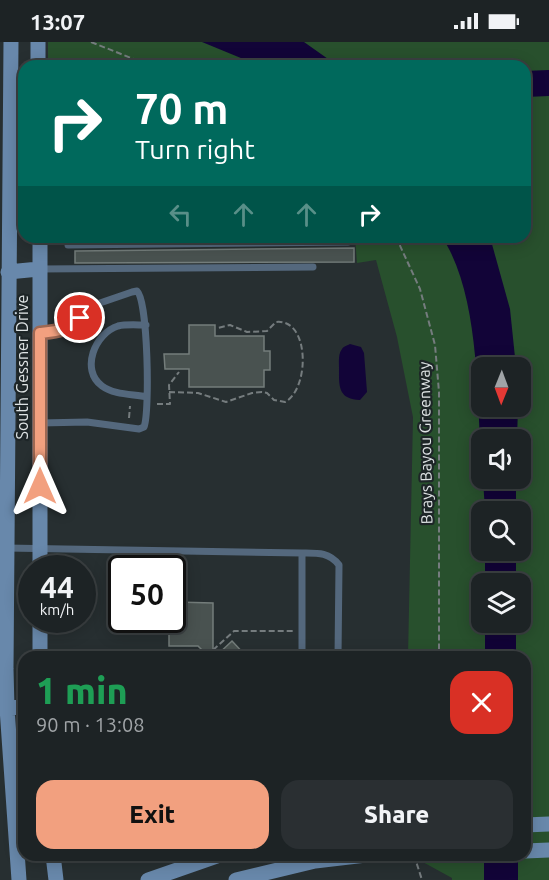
<!DOCTYPE html>
<meta charset="utf-8">
<style>
:root{--surface:#1d2325;--page:#2a2f32;--text:#f1f3f6;--muted:#a0a4a7;--line:#3b4042;--accent:#f2a07f}
body{margin:0;font-family:Ubuntu,sans-serif;background:var(--page);color:var(--text);height:100vh;display:flex;flex-direction:column;font-size:22px;white-space:nowrap}
*{box-sizing:border-box;margin:0}
p{font-size:20px;color:var(--muted)}
.icon{flex:none;width:33px;height:33px;fill:none;stroke:currentColor;stroke-width:2;stroke-linecap:round;stroke-linejoin:round}
.map{position:relative;flex:1;overflow:hidden}
.drawer{position:absolute;left:18px;top:609px;width:513px;height:210px;display:flex;flex-direction:column;background:var(--surface);border-radius:18px;box-shadow:0 3px 15px #0003,0 0 0 2px var(--line)}
.drawer>*{flex:none}
.hud{position:absolute;left:18px;top:18px;width:513px;height:183px;border-radius:18px;box-shadow:0 3px 15px #0003,0 0 0 2px var(--line);background:#00695c;color:#fff;overflow:hidden}
.needle{width:39px;rotate:181deg}
.tools{position:absolute;left:471px;top:315px;display:grid;gap:12px}
.tools a{display:grid;place-items:center;width:60px;height:60px;border-radius:12px;background:var(--surface);box-shadow:0 3px 15px #0003,0 0 0 2px var(--line);font-size:30px}
.speed{position:absolute;left:18px;top:513px;display:flex;gap:12px;font-size:30px;font-weight:700;text-align:center}
.speed>*{display:grid;place-content:center;width:78px;height:78px;border-radius:50%;background:var(--surface);box-shadow:0 3px 15px #0003,0 0 0 2px var(--line);line-height:1}
.speed small{font-size:15px;font-weight:400}
.speed .limit{border:3px solid #111;border-radius:9px;background:#fff;color:#111}
.pin{position:absolute;display:grid;place-items:center;width:51px;height:51px;color:#fff;margin:-26px;border:3px solid #fff;border-radius:50%;box-shadow:0 2px 6px #0007}
.me{position:absolute;width:66px;margin:-33px;rotate:0deg;stroke-linejoin:round;filter:drop-shadow(0 0 4px #0008)}
.turn{display:flex;align-items:center;gap:21px;height:126px;padding:0 18px;font-size:27px}
.turn .icon{width:78px;height:78px;stroke-width:2.5}
.turn b{display:block;font-size:42px;line-height:51px}
.lanes{display:flex;align-items:center;height:57px;padding:0 18px;background:#0003;justify-content:center;gap:30px;direction:ltr}
.lanes .off{opacity:.35}
.round{display:grid;place-items:center;flex:none;width:63px;height:63px;border-radius:18px;background:var(--page)}
.head{display:flex;align-items:center;justify-content:space-between;height:102px;padding:0 18px}
h1{font-size:36px;font-weight:800;line-height:45px;color:#1e9e55}
.button{display:flex;gap:12px;margin-top:auto;padding:12px 18px}
.button a{flex:1;height:69px;border-radius:18px;background:var(--accent);color:#111;font-size:24px;font-weight:800;line-height:69px;text-align:center}
.button a+a{background:var(--page);color:var(--text)}
.status{display:flex;justify-content:space-between;align-items:center;height:42px;padding:0 30px;background:var(--surface);direction:ltr}
.status svg{height:16px;fill:currentColor}
.map>svg:first-child{display:block}
</style>
<div class="status"><b>13:07</b><svg viewBox="0 0 49 12"><path d="M0 12V9h3v3zM5 12V6h3v6zM10 12V3h3v9zM15 12V0h3v12zM26 1h20v11H26zM47 4h2v5h-2z"/></svg></div>
<div class="map">
<svg width="549" height="838" viewBox="0 0 549 838">
<rect width="100%" height="100%" fill="#272f31"/>
<!-- green -->
<path fill="#28502d" fill-rule="evenodd" d="M48,0h501v838h-97v-2l-42,-23h115v-198h-117l5,-240 -16,-80 -21,-77 -19,3 -2,-26h170v-171h-469l-8,-3zM482,326h38v38h-38zM482,398h38v38h-38zM482,470h38v38h-38zM482,542h38v38h-38z"/>
<!-- water -->
<path fill="#120438" d="M202,0h102l34,24h-78z
M442,195h48l20,72 6,58 -34,1v38l36,1 -1,32 -35,1 -1,20c-4,-67 -2,-167 -39,-223z
M350,302l11,3 3,6 3,39 -7,8c-22,-1 -21,-14 -21,-31 0,-7 -1,-15 3,-20 2,-3 4,-3 8,-5z
M483,437h33v32h-31z
M485,509h31v32h-31z
M485,581h31v34h-31z
M484,813h34v25h-34z"/>
<g fill="none" stroke-linecap="round" stroke-linejoin="round">
<!-- river -->
<path stroke="#120438" stroke-width="26" d="M525,42l24,-1"/>
</g>
<!-- building -->
<path fill="#495250" stroke="#747d7b" stroke-width="1.5" d="M78,195h179l-179,2z
M354,206v14l-279,1v-12z
M189,283h26v11h49v15h6v19h-6v17h-75v-18h-24l-1,-15h25z
M175,560l38,1v54h-4l-11,-11h-29v-26l6,-3z
M232,599l15,16h-32z"/>
<g fill="none" stroke-linecap="round" stroke-linejoin="round">
<!-- path -->
<path stroke="#757c7e" stroke-width="2" stroke-dasharray="6 3" stroke-linecap="butt" d="M91,0l60,24
M396,195l24,52 15,56 4,47v265
M169,350l29,1 28,9 26,-9 10,-1 5,1 7,7 11,2c25,-13 25,-84 -9,-80l-9,9 -20,1 -17,-7 -12,3
M157,362h13l-1,-19 10,-13
M129,376l1,-12
M213,608l21,-19h59
M208,615v-1
M414,813l8,25"/>
<!-- lane -->
<path stroke="#54687d" stroke-width="7" d="M68,195v8l280,-3
M39,227l274,-2
M146,283c-9,0 -20,-1 -28,1 -23,7 -38,44 -16,60 12,9 31,8 45,11
M40,381l47,-1 52,7 5,-2c6,-15 4,-126 -7,-136l-5,1 -35,12 -29,25 -6,2 -21,2
M6,506l296,5v104
M302,511c15,0 27,-1 37,12l-1,92"/>
<!-- secondary -->
<path stroke="#6888ab" stroke-width="15" d="M11,0l-5,627 1,39 12,172
M38,0v24
M40,195v331
M8,230l31,-3
M40,578v37
M7,666l17,-1
M525,783l24,-1
M525,809l24,-1
M53,813l3,25
M148,838l72,-25
M236,838l79,-19 51,-6"/>
</g>
<g fill="none" stroke-linecap="round" stroke-linejoin="round">
<!-- route casing -->
<g stroke="#9d6853" stroke-width="15">
<path id="route" d="M40,444v-153c19,-2 25,-2 40,-15"/>
</g>
<!-- route -->
<use href="#route" stroke="#f2a07f" stroke-width="10"/>
</g>
<g text-anchor="middle" dominant-baseline="central" stroke-width="4.5" stroke-linejoin="round" paint-order="stroke">
<!-- street labels -->
<g font-size="16" fill="#dee3e4" stroke="#1d2527">
<text transform="translate(22 325) rotate(-90)">South Gessner Drive</text>
<text transform="translate(425 401) rotate(-91)">Brays Bayou Greenway</text>
</g>
</g>
</svg>
<div class="tools">
<a><svg class="needle" viewBox="-14 -14 28 28"><path d="M0-13l5 13h-10z" fill="#e53935"/><path d="M0 13l5-13h-10z" fill="#a0a4a7"/></svg></a>
<a><svg class="icon" aria-label="sound" viewBox="0 0 24 24"><path d="M4 9h4l5-4v14l-5-4H4zM17 9q2 3 0 6"/></svg></a>
<a><svg class="icon" aria-label="search" viewBox="0 0 24 24"><circle cx="10" cy="10" r="6"/><path d="M15 15l6 6"/></svg></a>
<a><svg class="icon" aria-label="layers" viewBox="0 0 24 24"><path d="M12 4l9 5-9 5-9-5zM3 14l9 5 9-5"/></svg></a>
</div>
<div class="speed"><div>44<small>km/h</small></div><div class="limit">50</div></div>
<div class="pin" style="left:80px;top:276px;background:#d93025"><svg class="icon" aria-label="arrive" viewBox="0 0 24 24"><path d="M6 21V4h12l-3 4 3 4H6"/></svg></div>
<svg class="me" style="left:40px;top:444px" viewBox="-20 -20 40 40"><path d="M0-17L14 15 0 8-14 15z" fill="#f2a07f" stroke="#fff" stroke-width="4"/></svg>
<div class="hud">
<div class="turn"><svg class="icon" aria-label="right" viewBox="0 0 24 24"><path d="M7 20v-9h11M14 6l5 5-5 5"/></svg><div><b>70 m</b>Turn right</div></div>
<div class="lanes"><svg class="icon off" aria-label="left" viewBox="0 0 24 24"><path d="M17 20v-9H6M10 6l-5 5 5 5"/></svg><svg class="icon off" aria-label="ahead" viewBox="0 0 24 24"><path d="M12 20V5M6 11l6-6 6 6"/></svg><svg class="icon off" aria-label="ahead" viewBox="0 0 24 24"><path d="M12 20V5M6 11l6-6 6 6"/></svg><svg class="icon" aria-label="right" viewBox="0 0 24 24"><path d="M7 20v-9h11M14 6l5 5-5 5"/></svg></div>
</div>
<section class="drawer">
<div class="head"><div><h1>1 min</h1><p>90 m · 13:08</p></div><a class="round" style="background:#d93025;color:#fff"><svg class="icon" aria-label="close" viewBox="0 0 24 24"><path d="M6 6l12 12M18 6L6 18"/></svg></a></div>
<div class="button"><a>Exit</a><a>Share</a></div>
</section>
</div>
